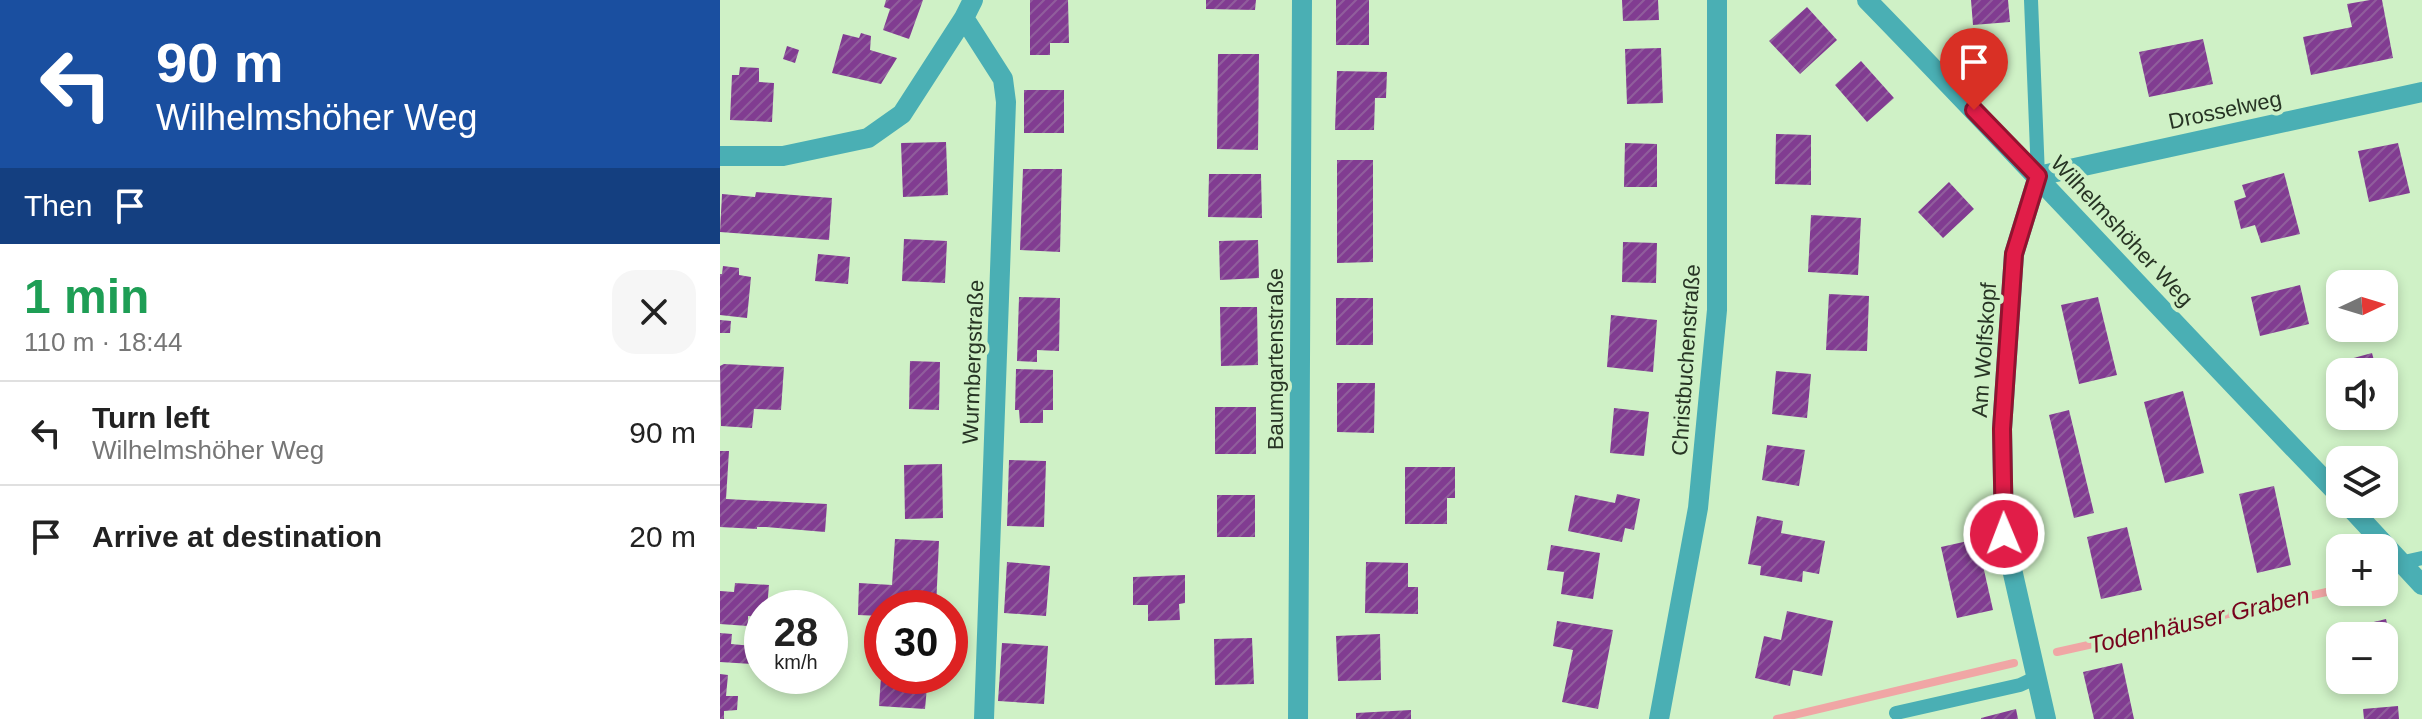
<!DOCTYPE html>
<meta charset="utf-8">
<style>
:root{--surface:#fff;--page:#f6f6f6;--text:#222;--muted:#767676;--line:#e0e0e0}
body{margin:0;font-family:Arial,sans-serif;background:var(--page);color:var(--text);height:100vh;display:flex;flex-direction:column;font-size:30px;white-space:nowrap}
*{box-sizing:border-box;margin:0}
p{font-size:26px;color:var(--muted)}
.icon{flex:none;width:44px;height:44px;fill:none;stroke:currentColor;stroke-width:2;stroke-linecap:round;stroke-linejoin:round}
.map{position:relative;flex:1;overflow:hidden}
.drawer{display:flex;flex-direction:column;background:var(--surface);width:720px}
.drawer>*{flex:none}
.top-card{background:#1a4fa0;color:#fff;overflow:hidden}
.needle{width:52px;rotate:86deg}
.tools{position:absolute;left:1606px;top:270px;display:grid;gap:16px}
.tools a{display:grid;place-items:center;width:72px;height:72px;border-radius:16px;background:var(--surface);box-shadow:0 4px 12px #0003;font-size:40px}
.speed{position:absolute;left:24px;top:590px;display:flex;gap:16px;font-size:40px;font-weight:700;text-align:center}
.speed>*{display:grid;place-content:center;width:104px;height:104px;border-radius:50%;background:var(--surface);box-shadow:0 4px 12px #0003;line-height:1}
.speed small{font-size:20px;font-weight:400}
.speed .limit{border:12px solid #d22;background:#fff;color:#111}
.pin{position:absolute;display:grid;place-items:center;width:68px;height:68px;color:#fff;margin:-82px -34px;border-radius:50% 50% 50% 0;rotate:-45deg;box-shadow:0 0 8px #0007}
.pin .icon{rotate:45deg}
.me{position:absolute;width:88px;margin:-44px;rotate:359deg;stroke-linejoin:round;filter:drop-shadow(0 0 6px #0008)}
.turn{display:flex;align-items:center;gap:28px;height:168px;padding:0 24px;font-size:36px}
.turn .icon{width:104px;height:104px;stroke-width:2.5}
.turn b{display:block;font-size:56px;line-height:68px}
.then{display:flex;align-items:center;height:76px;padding:0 24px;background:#0003;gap:16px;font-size:30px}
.round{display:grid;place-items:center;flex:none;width:84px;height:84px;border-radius:24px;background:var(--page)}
.overview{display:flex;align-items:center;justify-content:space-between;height:136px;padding:0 24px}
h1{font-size:48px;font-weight:600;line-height:60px;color:#1e9e55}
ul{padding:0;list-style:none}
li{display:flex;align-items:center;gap:24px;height:104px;padding:0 24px;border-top:2px solid var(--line)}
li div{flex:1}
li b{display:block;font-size:30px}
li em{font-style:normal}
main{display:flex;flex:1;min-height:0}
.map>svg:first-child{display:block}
</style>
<main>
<section class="drawer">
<div class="top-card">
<div class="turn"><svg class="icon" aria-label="left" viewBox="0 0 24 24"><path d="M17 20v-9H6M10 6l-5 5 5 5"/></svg><div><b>90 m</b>Wilhelmshöher Weg</div></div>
<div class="then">Then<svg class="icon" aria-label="arrive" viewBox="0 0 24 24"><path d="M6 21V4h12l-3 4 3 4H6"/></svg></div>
</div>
<div class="overview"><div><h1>1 min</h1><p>110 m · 18:44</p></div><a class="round"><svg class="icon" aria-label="close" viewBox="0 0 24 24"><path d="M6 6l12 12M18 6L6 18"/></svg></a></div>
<ul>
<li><svg class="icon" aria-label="left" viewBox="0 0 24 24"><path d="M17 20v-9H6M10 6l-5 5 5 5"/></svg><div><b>Turn left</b><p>Wilhelmshöher Weg</p></div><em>90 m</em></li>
<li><svg class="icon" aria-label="arrive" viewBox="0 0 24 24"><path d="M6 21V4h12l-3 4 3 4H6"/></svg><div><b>Arrive at destination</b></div><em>20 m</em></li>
</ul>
</section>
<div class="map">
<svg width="1702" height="719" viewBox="0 0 1702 719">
<defs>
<pattern id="building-hatch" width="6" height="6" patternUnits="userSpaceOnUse" patternTransform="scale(2)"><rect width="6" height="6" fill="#813c91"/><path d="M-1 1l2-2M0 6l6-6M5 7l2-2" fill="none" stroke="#905e9c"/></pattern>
</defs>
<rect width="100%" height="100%" fill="#cff1c6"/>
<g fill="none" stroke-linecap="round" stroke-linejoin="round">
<!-- stream -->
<path stroke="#f0a6a5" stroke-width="8" d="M1337,652l283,-63
M1057,719l237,-56"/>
</g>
<!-- building -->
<path fill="url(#building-hatch)" d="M166,0h37l-14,39 -26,-9 7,-21 -6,-2z
M310,0h38l1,43h-19v12h-20z
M486,0h50l-1,10 -49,-1z
M616,0h33v45h-33z
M902,0h36l1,20 -36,1z
M1251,0h37l2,22 -37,3z
M1650,0h12l11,58 -82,17 -8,-38 49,-10 -5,-23z
M1087,7l30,33 -37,34 -31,-33z
M141,33l10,3 -1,14 27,8 -16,26 -49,-11 11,-39 16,4z
M1483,39l10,45 -64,13 -10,-45z
M67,46l12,4 -4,13 -12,-4z
M941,48l2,55 -36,1 -2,-55z
M498,54h41l-1,96 -41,-1z
M1141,61l33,37 -27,24 -32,-37z
M20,67l19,1v14l15,1 -2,39 -42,-2 2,-45h7z
M617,71l50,1 -1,26h-11l-1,32h-39z
M304,90h40v43h-40z
M1056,134l35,1v50l-36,-1z
M226,142l2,53 -45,2 -2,-54z
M905,143l32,1v43h-33z
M1678,143l12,50 -41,9 -11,-51z
M617,160h36v102l-36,1z
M303,169h39l-2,83 -40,-2z
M1564,173l16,61 -39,9 -6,-18 -14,4 -7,-28 12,-4 -4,-12z
M489,174h52l1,44 -54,-1z
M1229,182l25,27 -31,29 -25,-26z
M36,192l76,6 -3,42 -109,-8 2,-38 33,3z
M1091,215l50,3 -3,57 -50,-3z
M184,239l43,2 -2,42 -43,-2z
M538,240l1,38 -39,2 -1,-39z
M903,242l34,1 -1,40 -34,-1z
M98,254l32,3 -2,27 -33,-3z
M3,266l16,2v7l12,2 -4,41 -27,-3v-41h2z
M1580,285l9,39 -49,12 -9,-39z
M1109,294l40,2 -2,55 -41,-1z
M299,297l41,1 -1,53 -22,-1v12l-20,-1z
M1378,297l19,78 -38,9 -18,-79z
M616,298h37v47h-37z
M500,307h37l1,58 -37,1z
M891,315l46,5 -4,52 -46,-5z
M0,320l11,1 -1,12h-10z
M1652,353l5,19h-39l-3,-9z
M190,361l30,1 -1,48 -30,-1z
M4,364l60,3 -3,43 -27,-1 -2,19 -31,-2 -1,-60z
M296,369l37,1v40h-10v13h-23l-1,-13h-4z
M1056,371l35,3 -4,44 -35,-4z
M617,383h38l-1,50 -37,-1z
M1463,391l21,82 -39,10 -21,-81z
M495,407h41v47h-41z
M894,408l35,4 -5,44 -34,-3z
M1349,410l25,103 -20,5 -25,-103z
M1047,445l38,5 -6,36 -37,-6z
M0,451h9l-3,48 101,5 -2,28 -59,-5h-9v2l-37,-2z
M289,460l37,1 -2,66 -37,-1z
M222,464l1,54 -38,1 -1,-54z
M685,467h50v31h-8v26h-42z
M1554,486l17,79 -34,8 -18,-79z
M897,494l23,5 -6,31 -9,-2 -3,14 -54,-11 7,-36 40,8z
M497,495h38v42h-38z
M1037,516l26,5 -2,12 44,8 -6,33 -16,-3 -1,11 -42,-7 1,-9 -13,-2z
M1407,527l15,63 -41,9 -14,-62z
M175,539l44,2 -3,67h-54v8l-24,-1 1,-32 33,2z
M1257,539l16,71 -36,8 -16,-71z
M831,545l49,8 -7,46 -32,-5 3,-22 -17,-2z
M287,562l43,4 -4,50 -42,-3z
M646,562l42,1v24h10v27l-53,-1z
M465,575v28l-6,1 1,16 -32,1v-16h-15v-28z
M15,583l34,2 -2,23h-5v9l-14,-1v10l-28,-2v-33l14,1z
M1067,611l46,10 -11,55 -29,-6 -3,16 -35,-8 9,-42 17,4z
M1666,619l11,49 -13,3v-35h-34l-1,-8z
M837,621l56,9 -15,79 -36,-7 11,-52 -20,-4z
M0,633l12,1 -1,10 22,2 -1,18 -32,-2z
M660,634l1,46 -43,1 -2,-45z
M532,638l2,46 -39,1 -1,-46z
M282,643l46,3 -4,58 -46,-3z
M1402,663l12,56h-40l-11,-47z
M0,674l8,1 -2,21h12l-1,14 -13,1v8h-4z
M161,676h47l-3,33 -46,-3z
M1678,706l1,13h-35l-1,-10z
M1296,709l2,10h-37v-1z
M691,710v9h-55v-6z"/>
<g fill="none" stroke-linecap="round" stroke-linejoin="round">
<!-- lane -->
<path stroke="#4aafb4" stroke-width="14" d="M1311,0l7,176
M1684,562l18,-4
M1176,713l124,-28 17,-8"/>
<!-- street -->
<path stroke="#4aafb4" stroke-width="20" d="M1147,0c160,164 314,332 473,496
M244,18l39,61 3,23 -22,617
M0,156h63l85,-18 34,-24 62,-96 9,-18
M1627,504l75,81
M578,719l4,-719
M939,719l39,-211 19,-198v-310
M1326,719l-42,-185 -2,-105 12,-175 24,-78 384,-84"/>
</g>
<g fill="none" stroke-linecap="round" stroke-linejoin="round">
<!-- route casing -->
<g stroke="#92132f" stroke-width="20">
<path id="route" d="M1254,110l64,66 -24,78 -12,175 2,105"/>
</g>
<!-- route -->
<use href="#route" stroke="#e11d48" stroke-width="14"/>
</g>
<g text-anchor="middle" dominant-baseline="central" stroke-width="8" stroke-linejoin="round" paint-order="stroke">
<!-- street labels -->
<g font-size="22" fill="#273424" stroke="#cff1c6">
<text transform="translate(1505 110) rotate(-12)">Drosselweg</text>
<text transform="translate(1402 231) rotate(47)">Wilhelmshöher Weg</text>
<text transform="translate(1264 350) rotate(-86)">Am Wolfskopf</text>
<text transform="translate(555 359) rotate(-90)">Baumgartenstraße</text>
<text transform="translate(966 360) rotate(-86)">Christbuchenstraße</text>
<text transform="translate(253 362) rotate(-88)">Wurmbergstraße</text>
</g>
<!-- water labels -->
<g font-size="24" font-style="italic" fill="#76031c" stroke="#cff1c6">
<text transform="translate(1479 620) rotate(-13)">Todenhäuser Graben</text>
</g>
</g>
</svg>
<div class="tools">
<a><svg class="needle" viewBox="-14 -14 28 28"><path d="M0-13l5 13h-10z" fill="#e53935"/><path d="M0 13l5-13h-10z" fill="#767676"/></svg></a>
<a><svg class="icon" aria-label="sound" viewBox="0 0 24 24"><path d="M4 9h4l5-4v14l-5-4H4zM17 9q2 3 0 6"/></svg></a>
<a><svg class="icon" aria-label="layers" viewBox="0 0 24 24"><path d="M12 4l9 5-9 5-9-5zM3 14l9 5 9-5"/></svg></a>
<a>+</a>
<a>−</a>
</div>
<div class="speed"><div>28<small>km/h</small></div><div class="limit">30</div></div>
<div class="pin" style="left:1254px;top:110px;background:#d93025"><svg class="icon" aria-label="arrive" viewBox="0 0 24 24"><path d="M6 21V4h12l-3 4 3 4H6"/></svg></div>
<svg class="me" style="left:1284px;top:534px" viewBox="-20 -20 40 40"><circle r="17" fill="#e11d48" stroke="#fff" stroke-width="3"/><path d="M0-11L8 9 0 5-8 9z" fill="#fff"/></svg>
</div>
</main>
